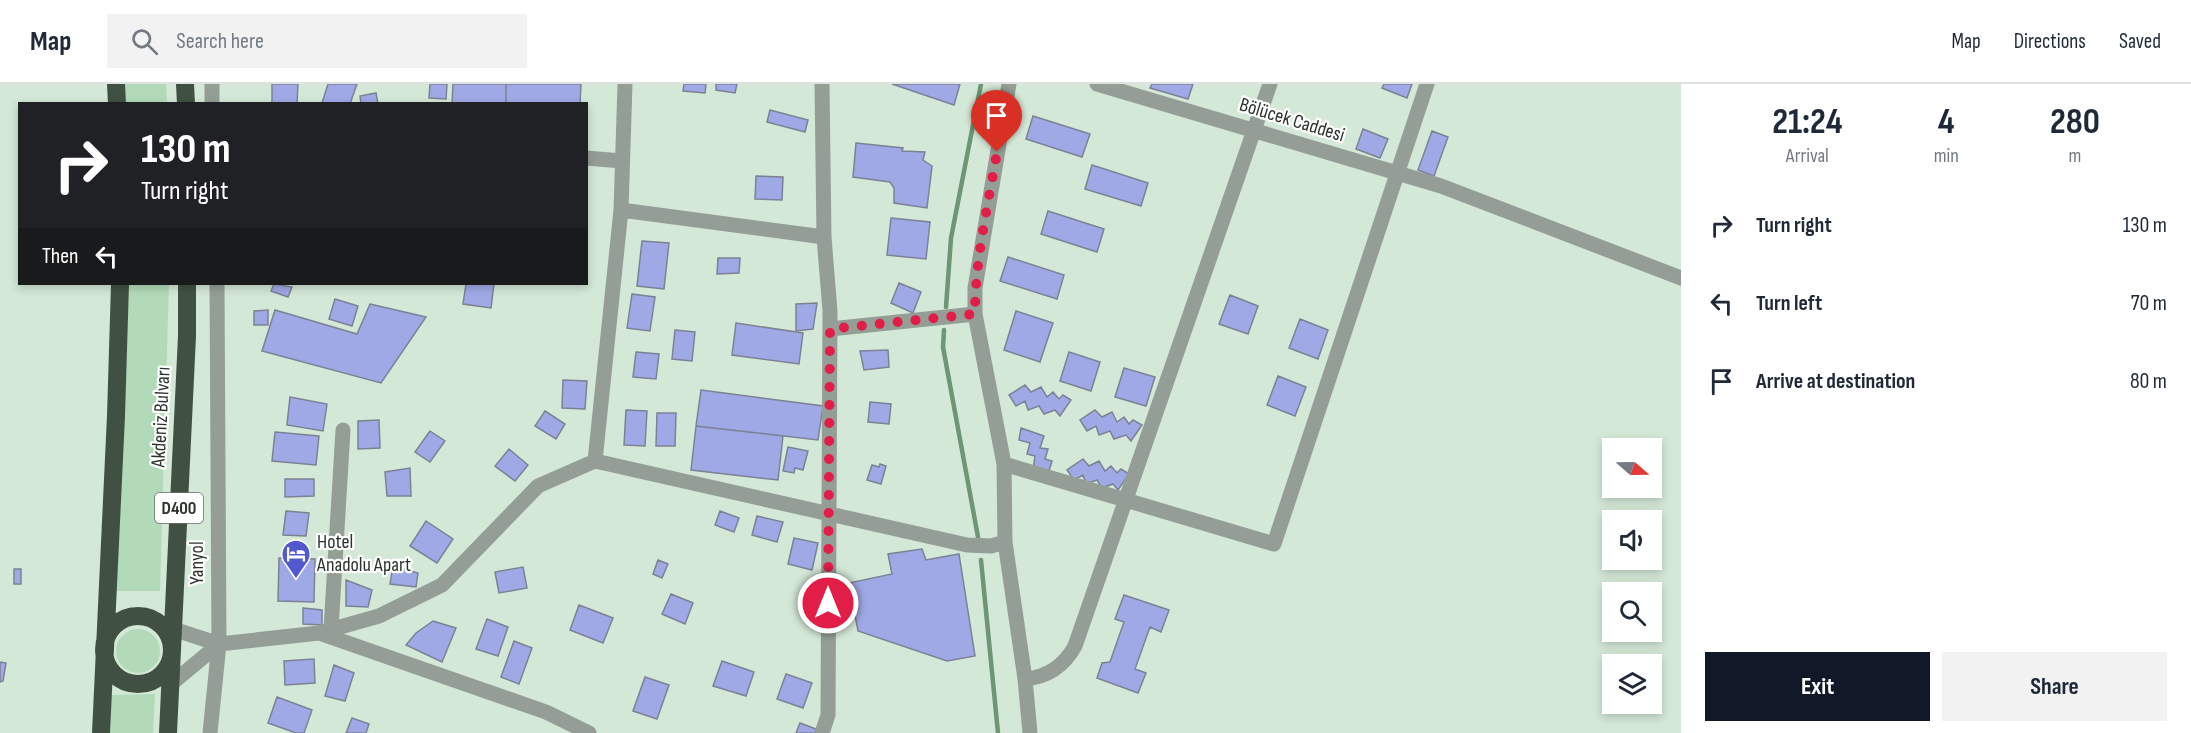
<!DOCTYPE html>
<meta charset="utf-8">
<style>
:root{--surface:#fff;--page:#f2f2f3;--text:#1f2937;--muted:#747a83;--line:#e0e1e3;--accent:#111827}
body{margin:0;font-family:"Sofia Sans Condensed",sans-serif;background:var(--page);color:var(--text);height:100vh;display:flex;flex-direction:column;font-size:22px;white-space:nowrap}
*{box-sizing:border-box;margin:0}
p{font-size:20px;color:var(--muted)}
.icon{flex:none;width:33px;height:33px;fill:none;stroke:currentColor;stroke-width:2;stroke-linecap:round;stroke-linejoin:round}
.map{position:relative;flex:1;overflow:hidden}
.panel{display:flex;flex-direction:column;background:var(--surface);width:510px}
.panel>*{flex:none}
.guide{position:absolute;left:18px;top:18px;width:570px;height:183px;border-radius:0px;box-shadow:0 3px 9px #0003;background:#202124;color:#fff;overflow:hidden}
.needle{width:39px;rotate:110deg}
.controls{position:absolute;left:1602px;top:354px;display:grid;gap:12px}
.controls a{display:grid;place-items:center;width:60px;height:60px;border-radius:0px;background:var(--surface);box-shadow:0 3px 9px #0003;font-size:30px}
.pin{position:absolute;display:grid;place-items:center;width:51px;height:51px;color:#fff;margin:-62px -26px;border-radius:50% 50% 50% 0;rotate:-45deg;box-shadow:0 0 6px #0007}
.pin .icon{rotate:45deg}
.me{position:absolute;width:66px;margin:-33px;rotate:0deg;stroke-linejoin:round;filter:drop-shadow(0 0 4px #0008)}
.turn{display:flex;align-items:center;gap:21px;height:126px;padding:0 24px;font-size:27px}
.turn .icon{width:78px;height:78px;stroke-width:2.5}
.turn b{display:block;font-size:42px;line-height:51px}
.then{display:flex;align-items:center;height:57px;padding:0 24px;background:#0003;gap:12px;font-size:22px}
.eta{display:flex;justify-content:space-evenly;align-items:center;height:102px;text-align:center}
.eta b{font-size:36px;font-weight:700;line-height:42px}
.cta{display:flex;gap:12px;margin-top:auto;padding:12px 24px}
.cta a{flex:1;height:69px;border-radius:0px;background:var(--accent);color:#fff;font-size:24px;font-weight:700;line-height:69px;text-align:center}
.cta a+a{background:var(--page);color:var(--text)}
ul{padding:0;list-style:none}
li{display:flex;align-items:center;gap:18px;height:78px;padding:0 24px}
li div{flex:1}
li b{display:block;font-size:22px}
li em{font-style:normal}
header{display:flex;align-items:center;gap:36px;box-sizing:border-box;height:84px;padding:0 30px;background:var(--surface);border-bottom:2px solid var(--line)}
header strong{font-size:28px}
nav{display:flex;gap:33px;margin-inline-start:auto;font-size:21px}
.search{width:420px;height:54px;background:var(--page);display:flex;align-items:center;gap:15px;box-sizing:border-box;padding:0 21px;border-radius:0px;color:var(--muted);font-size:22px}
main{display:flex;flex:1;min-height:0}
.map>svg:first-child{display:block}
</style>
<header>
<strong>Map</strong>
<div class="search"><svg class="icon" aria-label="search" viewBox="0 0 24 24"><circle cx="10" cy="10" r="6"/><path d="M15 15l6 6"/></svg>Search here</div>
<nav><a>Map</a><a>Directions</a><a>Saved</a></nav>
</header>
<main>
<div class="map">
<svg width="1681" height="649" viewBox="0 0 1681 649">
<rect width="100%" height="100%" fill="#d4e8d7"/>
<!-- green -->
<path fill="#b2dab8" d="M123,0h43l1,19h-43z
M126,200h43l-9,307h-44z
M116 567a22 22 0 1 1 44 0a22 22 0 1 1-44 0Z
M155,610l-2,39h-44l2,-38z"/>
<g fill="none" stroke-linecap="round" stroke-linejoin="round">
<!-- stream -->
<path stroke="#6e9674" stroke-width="4.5" d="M946,223l5,-69 30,-154
M944,246l-1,17 35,190
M981,476l17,173"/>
</g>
<!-- building -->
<path fill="#9fa9e5" stroke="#7d8195" stroke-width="1.5" d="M272,0h26l-1,20 -25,-1z
M328,0h29l-7,20 -28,-1z
M430,0h17l-1,15 -17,-1z
M453,0h53v20h-54z
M506,0h75l-1,20h-74z
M684,0h22l-1,9 -22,-2z
M716,0h21l-2,9 -19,-3z
M892,0h68l-6,21z
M1152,0h41l-5,15 -38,-11z
M1384,0h28l-5,14 -25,-10z
M376,9l2,11h-17l-1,-8z
M770,26l38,10 -3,12 -38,-10z
M1033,32l57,18 -8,23 -56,-18z
M1363,45l25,10 -8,19 -24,-9z
M1432,47l16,6 -14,39 -16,-6z
M856,59l47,5 -1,3 23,1 -2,8 9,6 -5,42 -33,-5v-15l-4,-6 -37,-5z
M1092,81l56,18 -7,23 -56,-17z
M756,92l27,1 -1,23 -27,-1z
M1048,127l56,18 -7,23 -56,-18z
M891,134l39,4 -4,37 -39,-4z
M642,157l27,2 -5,46 -27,-3z
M1008,173l56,18 -7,24 -57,-18z
M718,174h22l-1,15 -22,1z
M899,199l22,9 -8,21 -22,-10z
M274,200l18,3 -4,10 -17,-6z
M466,200h28l-3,24 -28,-4z
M632,210l23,3 -5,34 -23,-3z
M1230,211l28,11 -10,28 -29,-10z
M335,215l23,7 -6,20 -23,-7z
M817,219l-4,26 -17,2v-27z
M370,220l56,13 -45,66 -119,-32 13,-41 82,24z
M268,226v15h-14v-14z
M1016,227l37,12 -13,39 -36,-12z
M1300,235l28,11 -10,29 -29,-11z
M736,239l67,10 -4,31 -67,-9z
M675,246l20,2 -3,29 -20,-2z
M888,266l1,17 -25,3 -4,-19z
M636,268l23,2 -3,25 -23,-2z
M1069,268l31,10 -9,29 -31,-10z
M1124,284l31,9 -9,29 -31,-9z
M1278,292l28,11 -11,29 -28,-11z
M563,296l24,1 -2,28 -23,-1z
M1025,301l6,7 10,-5 6,10 6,-5 6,7 4,-4 8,5 -11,16 -5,-6 -11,4 -5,-8 -11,4 -3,-9 -9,5 -7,-11z
M701,306l122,16 -5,34 -122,-14z
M290,313l37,7 -4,27 -36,-6z
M870,318l21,2 -2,20 -21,-2z
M626,326l21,1 -2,35 -21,-1z
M1095,326l7,7 10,-5 5,10 7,-5 5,7 4,-4 9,5 -11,16 -5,-6 -12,4 -4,-8 -11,4 -3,-9 -9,5 -7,-11z
M545,327l20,13 -9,15 -21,-13z
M657,329h19l-1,33h-19z
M379,336l1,28 -22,1v-28z
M696,342l87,10 -5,44 -87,-10z
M1021,344l23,8 -4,12 8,1 -3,10 7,2 -4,13 -15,-4 2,-14 -8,-2 3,-11 -11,-3z
M430,347l15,10 -15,21 -15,-10z
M275,348l44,4 -3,29 -44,-4z
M788,363l20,4 -5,19 -8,-2 -1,5 -11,-2z
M509,365l19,16 -13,16 -20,-15z
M1083,375l6,7 10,-5 6,10 6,-5 6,7 4,-4 8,5 -11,16 -5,-6 -11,4 -5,-8 -11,4 -3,-9 -9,5 -7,-10z
M880,380l6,2 -5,18 -14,-4 5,-15 7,2z
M410,384l1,28h-24l-2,-24z
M285,395h29v17l-29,1z
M286,427l23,2 -3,23 -23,-1z
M720,427l19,7 -5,14 -19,-7z
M757,432l26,6 -6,20 -25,-7z
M426,437l27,18 -16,24 -27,-17z
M794,454l24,5 -6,27 -24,-6z
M922,465l4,11 33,-6 16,102 -28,5 -89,-30 -9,-48 43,-9 -4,-20z
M279,474l36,1 -1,43 -36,-1z
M658,476l10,4 -6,14 -9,-4z
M393,482l25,7 -2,14 -26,-3z
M523,483l4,21 -28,5 -4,-21z
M14,485h7v15h-7z
M346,496l26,10 -4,17 -22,-1z
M671,510l22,9 -8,21 -23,-10z
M1124,511l45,15 -8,22 -11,-5 -15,42 11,4 -8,20 -41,-15 5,-15 8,-1 14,-40 -9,-3z
M579,521l34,13 -10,25 -33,-13z
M303,524l19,2v15l-19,-1z
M487,535l21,8 -10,29 -22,-7z
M433,537l23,7 -14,34 -36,-17 10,-12z
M514,557l18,7 -13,36 -18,-7z
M314,575l1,24 -30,2 -1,-24z
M722,577l32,11 -8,24 -33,-10z
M0,578l6,1 -3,18 -3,1z
M334,581l20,8 -9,28 -20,-5z
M786,590l26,9 -9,25 -26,-9z
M645,593l24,8 -12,34 -24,-8z
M277,613l35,13 -8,23h-8l-28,-10z
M352,634l17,6 -3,9h-20z
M800,639l16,6 -1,4h-19z"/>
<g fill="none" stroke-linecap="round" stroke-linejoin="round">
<!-- minor -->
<path stroke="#959e96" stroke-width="15" d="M212,0v20
M822,0l2,153 6,74 -2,404 -6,18
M1009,0l-34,204v26l29,150 270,80 153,-460
M1097,0l344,102 240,92
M586,74l36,3
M621,126l203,27
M830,245l145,-15
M595,377l26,-251 4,-126
M1004,380l1,78 20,137 5,54
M173,545l46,15 100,-11 60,-17 63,-31 96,-99 57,-25 372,84 24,1 14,-4
M331,545l12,-199
M319,549l227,79 43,21
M1025,595c23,-2 39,-13 50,-33l195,-562
M171,600l48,-40
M210,649l9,-89 -2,-360"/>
<!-- highway -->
<path stroke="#405143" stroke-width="18" d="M116,0l1,20
M185,0l1,20
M104 566a34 34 0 1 1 68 0a34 34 0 1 1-68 0Z
M101,649l15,-317 4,-132
M168,649l19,-397v-52"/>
</g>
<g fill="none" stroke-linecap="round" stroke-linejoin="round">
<!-- route -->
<path stroke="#e11d48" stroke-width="10" stroke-dasharray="0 18" d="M828,519l2,-274 145,-15c0,-54 13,-108 22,-162"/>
</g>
<!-- icons -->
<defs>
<g id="hotel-pin" transform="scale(1.5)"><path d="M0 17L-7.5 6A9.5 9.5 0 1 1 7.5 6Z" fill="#5458cf" stroke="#fff"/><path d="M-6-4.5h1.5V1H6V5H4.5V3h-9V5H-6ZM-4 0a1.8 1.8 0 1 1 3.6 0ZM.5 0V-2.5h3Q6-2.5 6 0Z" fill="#fff"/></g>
</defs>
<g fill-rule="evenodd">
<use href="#hotel-pin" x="296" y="470"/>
</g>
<g text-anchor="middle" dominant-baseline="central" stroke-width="4.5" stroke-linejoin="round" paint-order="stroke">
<!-- shield labels -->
<rect fill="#fff" stroke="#6b706b" stroke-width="1.5" x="155" y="409" width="48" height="30" rx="4.5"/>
<g font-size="18" font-weight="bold" fill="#2b322c">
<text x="179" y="424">D400</text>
</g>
<!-- street labels -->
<g font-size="20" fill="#2b322c" stroke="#fff">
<text transform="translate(1292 36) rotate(17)">Bölücek Caddesi</text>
<text transform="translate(161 333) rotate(-87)">Akdeniz Bulvarı</text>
<text transform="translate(197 479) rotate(-90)">Yanyol</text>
</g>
<!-- poi labels -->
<g font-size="20" fill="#2b322c" stroke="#fff" text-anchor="start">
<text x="317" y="458">Hotel<tspan x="317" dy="23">Anadolu Apart</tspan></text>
</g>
</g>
</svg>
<div class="controls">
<a><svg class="needle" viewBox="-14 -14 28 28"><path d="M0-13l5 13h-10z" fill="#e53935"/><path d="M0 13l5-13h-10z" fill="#747a83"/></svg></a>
<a><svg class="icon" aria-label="sound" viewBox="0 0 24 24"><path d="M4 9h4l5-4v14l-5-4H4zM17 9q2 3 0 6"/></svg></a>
<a><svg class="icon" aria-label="search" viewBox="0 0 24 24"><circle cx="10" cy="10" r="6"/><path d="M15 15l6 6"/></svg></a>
<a><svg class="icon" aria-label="layers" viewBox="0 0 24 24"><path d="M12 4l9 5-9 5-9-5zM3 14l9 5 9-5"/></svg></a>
</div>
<div class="pin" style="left:997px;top:68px;background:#d93025"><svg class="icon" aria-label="arrive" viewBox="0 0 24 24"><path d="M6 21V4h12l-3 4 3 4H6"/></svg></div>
<svg class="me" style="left:828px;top:519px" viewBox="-20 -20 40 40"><circle r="17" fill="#e11d48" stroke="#fff" stroke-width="3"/><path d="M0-11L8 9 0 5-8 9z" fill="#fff"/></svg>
<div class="guide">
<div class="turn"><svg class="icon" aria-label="right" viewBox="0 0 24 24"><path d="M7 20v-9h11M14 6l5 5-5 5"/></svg><div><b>130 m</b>Turn right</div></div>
<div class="then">Then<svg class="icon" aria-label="left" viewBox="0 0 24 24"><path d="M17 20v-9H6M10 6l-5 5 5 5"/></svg></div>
</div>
</div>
<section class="panel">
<div class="eta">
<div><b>21:24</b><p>Arrival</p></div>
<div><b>4</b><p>min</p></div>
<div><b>280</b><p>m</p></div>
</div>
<ul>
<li><svg class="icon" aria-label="right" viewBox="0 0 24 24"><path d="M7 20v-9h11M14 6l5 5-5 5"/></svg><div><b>Turn right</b></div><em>130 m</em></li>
<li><svg class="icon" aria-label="left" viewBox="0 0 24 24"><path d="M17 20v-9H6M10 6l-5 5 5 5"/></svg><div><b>Turn left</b></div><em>70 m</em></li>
<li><svg class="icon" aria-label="arrive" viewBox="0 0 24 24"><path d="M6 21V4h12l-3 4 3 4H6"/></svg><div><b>Arrive at destination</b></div><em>80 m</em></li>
</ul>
<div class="cta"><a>Exit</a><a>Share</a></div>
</section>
</main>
